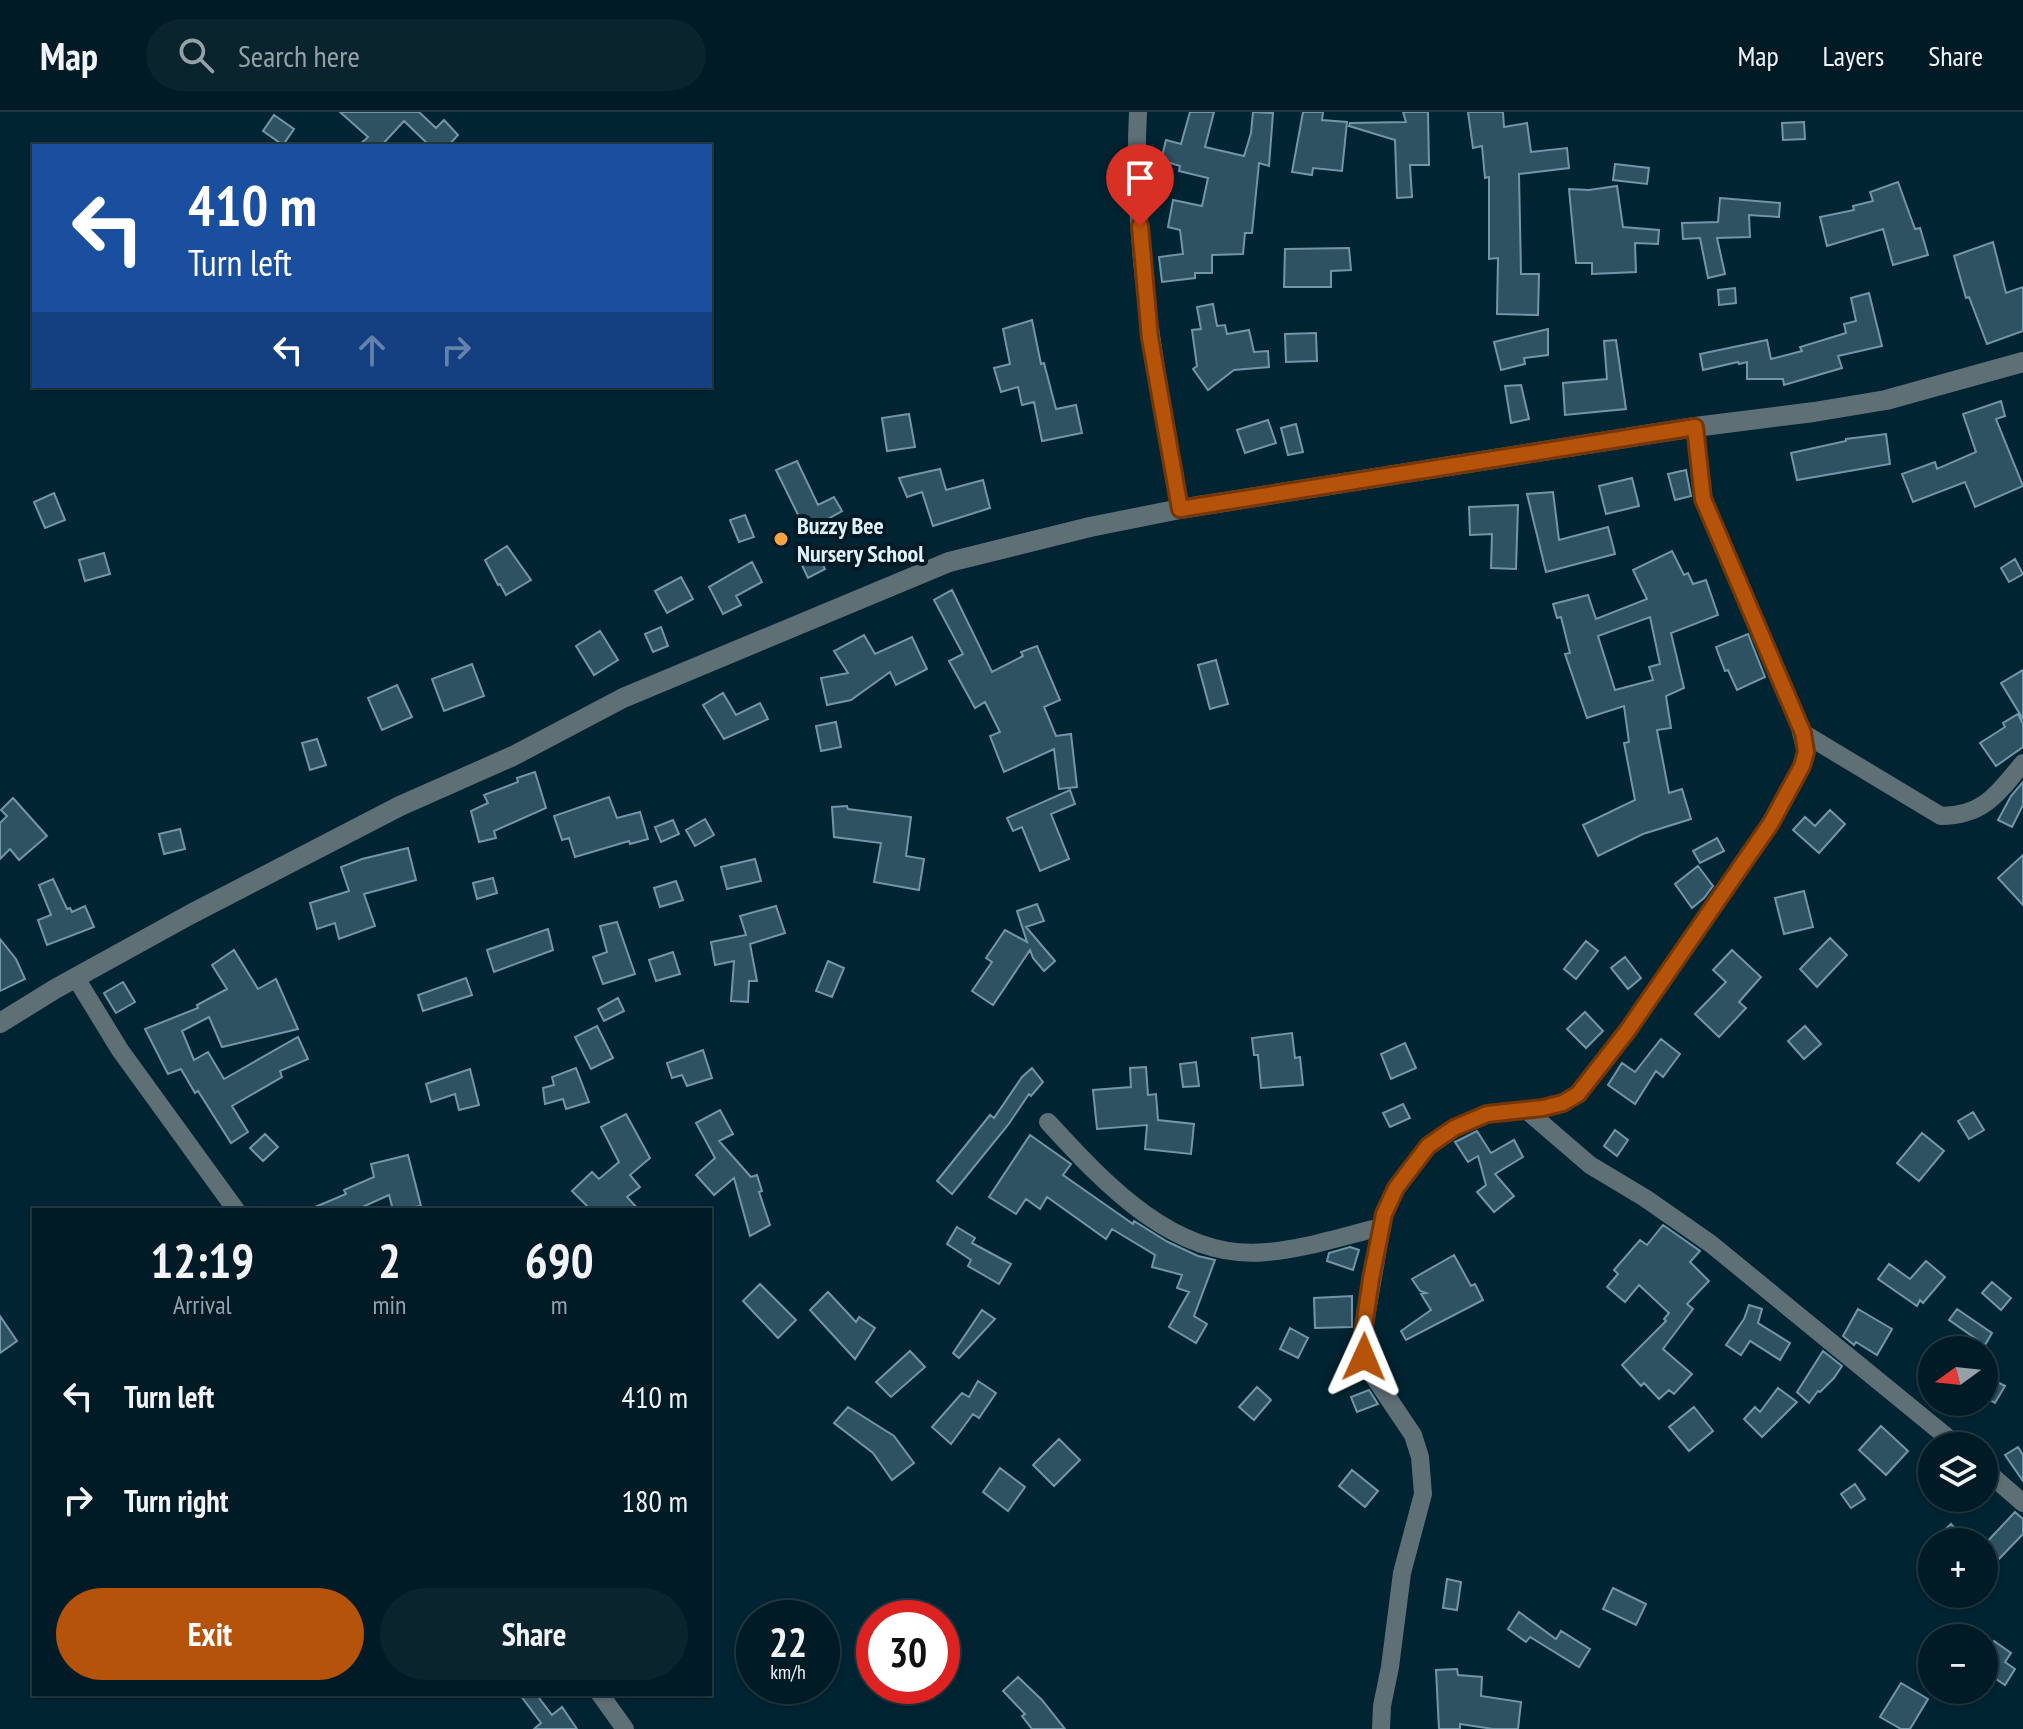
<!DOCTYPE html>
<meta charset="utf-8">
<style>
:root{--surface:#001b26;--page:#0a242e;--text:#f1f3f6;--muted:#95a1a7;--line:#223943;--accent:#b45309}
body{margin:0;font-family:"PT Sans Narrow",sans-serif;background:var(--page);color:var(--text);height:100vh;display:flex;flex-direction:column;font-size:30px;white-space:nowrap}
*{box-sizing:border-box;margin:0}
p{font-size:26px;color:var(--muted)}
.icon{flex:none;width:44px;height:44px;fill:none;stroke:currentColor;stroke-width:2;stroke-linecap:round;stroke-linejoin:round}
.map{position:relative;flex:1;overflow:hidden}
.drawer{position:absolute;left:32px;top:1096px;width:680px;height:488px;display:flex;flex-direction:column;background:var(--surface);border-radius:0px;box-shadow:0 2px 6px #0004,0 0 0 2px var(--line)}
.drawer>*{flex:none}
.top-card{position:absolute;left:32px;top:32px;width:680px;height:244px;border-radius:0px;box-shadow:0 2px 6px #0004,0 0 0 2px var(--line);background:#1a4fa0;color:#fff;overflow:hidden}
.needle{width:52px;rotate:255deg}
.tools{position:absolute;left:1918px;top:1224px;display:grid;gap:16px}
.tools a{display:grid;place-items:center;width:80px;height:80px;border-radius:50%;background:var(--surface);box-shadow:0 2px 6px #0004,0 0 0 2px var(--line);font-size:40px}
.speed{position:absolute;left:736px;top:1488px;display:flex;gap:16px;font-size:40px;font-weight:700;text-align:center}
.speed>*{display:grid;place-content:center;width:104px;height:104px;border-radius:50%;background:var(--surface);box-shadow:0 2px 6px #0004,0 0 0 2px var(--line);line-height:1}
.speed small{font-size:20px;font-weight:400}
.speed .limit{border:12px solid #d22;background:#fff;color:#111}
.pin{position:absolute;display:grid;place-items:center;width:68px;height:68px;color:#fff;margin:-82px -34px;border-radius:50% 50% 50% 0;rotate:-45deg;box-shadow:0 0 8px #0007}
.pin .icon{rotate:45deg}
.me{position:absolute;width:88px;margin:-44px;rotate:1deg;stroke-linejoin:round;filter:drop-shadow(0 0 6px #0008)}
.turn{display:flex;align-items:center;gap:28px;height:168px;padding:0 24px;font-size:36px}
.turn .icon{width:104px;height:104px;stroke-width:2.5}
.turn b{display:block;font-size:56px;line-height:68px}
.lanes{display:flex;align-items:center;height:76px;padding:0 24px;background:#0003;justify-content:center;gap:40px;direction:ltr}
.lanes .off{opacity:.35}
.eta{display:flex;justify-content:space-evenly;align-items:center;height:136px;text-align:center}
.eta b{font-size:48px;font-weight:700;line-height:56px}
.primary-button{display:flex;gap:16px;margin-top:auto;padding:16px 24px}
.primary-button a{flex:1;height:92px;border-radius:48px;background:var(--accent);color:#fff;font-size:32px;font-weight:700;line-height:92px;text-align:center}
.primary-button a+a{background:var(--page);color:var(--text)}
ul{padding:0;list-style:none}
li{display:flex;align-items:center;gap:24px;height:104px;padding:0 24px}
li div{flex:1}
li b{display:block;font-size:30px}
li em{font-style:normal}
header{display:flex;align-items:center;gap:48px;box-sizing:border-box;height:112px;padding:0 40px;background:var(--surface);border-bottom:2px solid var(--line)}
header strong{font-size:38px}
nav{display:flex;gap:44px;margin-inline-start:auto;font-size:28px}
.search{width:560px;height:72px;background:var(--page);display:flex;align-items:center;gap:20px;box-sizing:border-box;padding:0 28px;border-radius:44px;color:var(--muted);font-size:30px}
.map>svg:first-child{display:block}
</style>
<header>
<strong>Map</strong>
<div class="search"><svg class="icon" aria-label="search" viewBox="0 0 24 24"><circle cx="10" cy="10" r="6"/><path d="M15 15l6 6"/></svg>Search here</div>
<nav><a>Map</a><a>Layers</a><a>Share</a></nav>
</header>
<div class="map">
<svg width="2023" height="1617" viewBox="0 0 2023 1617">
<rect width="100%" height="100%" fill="#002432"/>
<!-- building -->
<path fill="#2f5262" stroke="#7196a8" stroke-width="2" fill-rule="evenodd" d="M340,0h79l17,16 8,-8 14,15 -10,11h-18l-26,-25 -23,25h-23l10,-9z
M1190,0h24l-9,35 39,9 7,-23 2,-21 20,1 -4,53 -10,-3 -7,70h-7l-2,21 -31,1v18h-17v5l-33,4 -3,-25 24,-3 -3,-24 -12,-3 5,-27 29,6 6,-28 -29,-7 1,-5 -19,-6 5,-20 15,4z
M1303,0h20l-1,8 25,2 -5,49 -29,-3 -1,7 -20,-3z
M1403,0h25l1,53h-19l2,32 -15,1 -2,-58 -46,-14 1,-3 56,-1z
M1468,0h35l1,15 23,-4 4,29 36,-4 2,20 -50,6 2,100h18l-1,41 -41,-1 1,-56 -9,1v-82l-4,1 -3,-32 -9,2z
M274,3l20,14 -11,16 -20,-14z
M1804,10l1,17 -22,1 -1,-17z
M1615,52l34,4 -2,16 -34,-4z
M1898,70l17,47 5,-1 8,27 -35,10 -10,-36 -56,17 -7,-29 34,-7 -1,-4 20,-5 -3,-9z
M1617,74l6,41 36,3 -1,14 -23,-1 1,29 -44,2v-11h-16l-7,-74 20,1z
M1720,86l60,5 -1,14 -30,-2 1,22 -33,1 8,36 -17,4 -8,-40 -17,1 -1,-16 36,-1z
M1993,130l13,51 17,-6v44l-36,13 -18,-47 -3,1 -12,-42z
M1349,136l2,22 -20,1v16h-47l1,-38z
M1735,176l1,15 -17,2 -1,-15z
M1869,181l13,53 -44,10 4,12 -58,17 -1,-6h-36v-17l-8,2 -1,-2 -35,8 -3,-16 67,-14 4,19 31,-8 -2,-4 46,-14 -2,-9 12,-3 -5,-23z
M1213,192l4,22 8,-1 2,9 22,-4 5,22 14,-1 1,16 -35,3 -26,20 -15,-21 4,-3 -5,-36 9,-1 -4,-22z
M1032,208l9,44 3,-1 12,46 20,-4 6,28 -40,8 -8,-39 -12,3 -4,-18 -17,5 -7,-24 16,-4 -7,-35z
M1548,217v26l-24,3 1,6 -24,6 -7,-28z
M1316,221l1,28 -31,1 -1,-28z
M1616,228l10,69 -61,6 -2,-32 44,-4 -3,-38z
M1521,273l8,34 -18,4 -6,-37z
M2001,289l4,15 -9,3 27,67 -48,21 -10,-25 -52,20 -11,-28 33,-12 2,7 39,-17 -13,-38z
M909,302l6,33 -28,4 -5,-33z
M1268,308l8,23 -31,10 -8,-23z
M1296,312l7,28 -15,3 -7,-27z
M1886,322l4,30 -93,16 -6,-27 55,-12v-2z
M797,349l21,44 16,-8 8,14 -36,20 -30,-61z
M940,357l6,21 37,-10 7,28 -57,18 -11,-34 -15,5 -8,-19z
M1686,358l5,26 -16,4 -7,-26z
M1632,366l7,28 -33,8 -7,-28z
M1553,380l6,48 49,-13 7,27 -69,18 -19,-78z
M54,381l11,27 -20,8 -11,-26z
M1518,393l-2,64 -25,-1 1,-34 -22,1 -1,-28z
M745,403l9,22 -15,5 -9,-22z
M507,434l24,34 -25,15 -6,-11 -2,1 -13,-25z
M815,436l10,21 -17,9 -10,-21z
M1672,439l12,24 4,-2 5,11 13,-4 12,35 -47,18 13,55 -18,8 5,32 -14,2 12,63 13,-4 9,30 -48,15 -45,22 -15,-31 52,-25 -11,-57 5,-1 -5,-36 -37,12 -22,-64 5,-1 -9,-36 -4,1 -4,-14 35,-9 8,24 51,-20 -14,-29zM1650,505l10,47 -11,3 4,13 -38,10 -17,-54z
M104,441l6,21 -25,7 -6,-21z
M2015,447l8,15 -14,8 -8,-14z
M752,450l10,20 -26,14 5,9 -18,9 -14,-27z
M681,465l12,22 -26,14 -12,-22z
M952,478l40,82 31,-16 -2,-4 16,-6 23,54 -16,7 12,29 15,-2 6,53 -18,2 -5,-40 -50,23 -14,-36 10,-4 -15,-30 -10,6 -26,-47 14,-7 -29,-54z
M661,515l7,19 -15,6 -8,-18z
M600,519l18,29 -24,15 -18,-29z
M1748,522l17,43 -28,13 -9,-20 -3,1 -9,-24z
M864,523l11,19 37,-17 15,32 -31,16 -6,-13 -39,28 -24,5 -6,-27 27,-5 -14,-22z
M1216,548l12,44 -18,5 -12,-44z
M472,552l12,32 -40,15 -12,-32z
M2023,558v49l-22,-36z
M397,573l15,32 -30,13 -14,-32z
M723,581l13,22 24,-12 8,16 -44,20 -21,-34z
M2018,602l5,10v23l-27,19 -16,-23 25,-16 -2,-4z
M836,610l5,25 -20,4 -5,-25z
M317,627l9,26 -16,5 -8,-27z
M535,660l11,36 -52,23 2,7 -17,4 -8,-31 17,-8 -4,-8 34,-13 -1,-4z
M2023,670v23l-11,22 -14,-7 13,-24z
M1070,678l5,14 -24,10 18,45 -29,12 -18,-44 -9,4 -6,-13z
M609,685l8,21 23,-6 8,27 -18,5 -1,-3 -54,16 -6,-19 -7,2 -8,-24z
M13,686l34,38 -28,24 -9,-11 -10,10v-36l7,-7 -6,-6z
M847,694l1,3 63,8 -5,39 18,3 -5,31 -45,-8 7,-39 -47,-6 -2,-30z
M1830,698l15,14 -26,29 -26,-23 12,-13 10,9z
M705,707l9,16 -19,11 -9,-16z
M673,708l6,14 -18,8 -6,-15z
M180,717l5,20 -21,5 -5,-20z
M1717,726l7,13 -24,12 -7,-12z
M408,736l8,32 -52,14 11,32 -36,13 -4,-16 -18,6 -7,-26 39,-12 -8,-24 21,-8z
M2023,743v50l-25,-27z
M755,747l6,22 -34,8 -6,-22z
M1698,754l15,20 -9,12 -12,10 -17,-24z
M493,766l4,15 -20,6 -4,-16z
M53,767l14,30 3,-1 2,4 13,-6 9,21 -47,18 -9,-25 13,-5 -12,-30z
M676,769l7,19 -23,7 -6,-19z
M1804,779l9,36 -29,7 -9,-36z
M1037,792l7,17 -18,6 29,34 -11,10 -11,-13 -3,-8 -37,55 -21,-14 20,-29 -6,-4 19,-28 22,12 -10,-31z
M776,794l9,27 -35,11 7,37h-8l-1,21 -17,-1 3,-40 -19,4 -4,-23 35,-7 -6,-19z
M617,810l18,52 -32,10 -10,-27 14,-5 -7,-26z
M548,817l5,21 -59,22 -7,-22z
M1830,826l17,17 -30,32 -17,-18z
M0,827l16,20 9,20 -25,12z
M1586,829l12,10 -22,28 -12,-10z
M234,838l24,39 18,-10 22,50 -76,18 -13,-30 -27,14 12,29 14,-8 16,27 74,-42 10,22 -28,12 2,6 -50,29 16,26 -17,11 -33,-52 -3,2 -14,-24 -13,5 -23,-45 53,-21 -1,-3 30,-16 -15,-24z
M1732,838l29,27 -22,25 7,6 -27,29 -24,-23 31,-32 -13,-12z
M673,840l7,22 -24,7 -7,-21z
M1625,845l16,21 -13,11 -17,-21z
M828,849l16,7 -12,29 -16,-6z
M466,866l6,17 -49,16 -5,-16z
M123,870l12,20 -19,11 -12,-20z
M618,886l6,13 -20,10 -6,-12z
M1585,900l18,19 -17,17 -19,-19z
M597,914l16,32 -22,11 -16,-32z
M1805,914l16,18 -17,15 -16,-18z
M1292,921l3,25 5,-1 3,28 -42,3 -3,-33h-4l-2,-17z
M1661,927l19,15 -17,23 -7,-6 -21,33 -27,-19 14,-22 13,9z
M1405,931l11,25 -25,11 -10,-25z
M703,938l9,28 -25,8 -5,-11 -10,3 -5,-15z
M1196,950l3,24 -16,1 -3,-23z
M1146,955l2,28 8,-1 2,26 36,4 -3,30 -46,-5 2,-24 -50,4 -4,-39 38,-3 -1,-19z
M576,956l13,34 -23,7 -3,-10 -18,5 -2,-16 11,-3 -2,-8z
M1032,956l11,14 -12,14 -2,-2 -21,31 -56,69 -15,-13 53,-66 4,3 28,-41z
M470,957l9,36 -20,5 -4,-16 -24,8 -5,-18z
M1403,992l7,14 -20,9 -7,-14z
M720,998l13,24 -14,7 32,36 6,-2 5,16 -3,1 11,33 -20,11 -16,-58 -20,17 -18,-20 19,-17 -19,-35z
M1973,1000l11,18 -15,9 -11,-18z
M626,1002l24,44 -20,17 10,12 -13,10 12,13h-48l-19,-19 20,-19 7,7 20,-17 -18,-35z
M1615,1018l13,10 -11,16 -13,-10z
M1477,1019l14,22 23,-13 9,17 -28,17 19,22 -20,16 -17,-20 9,-7 -8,-29 -10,6 -13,-20z
M1922,1021l22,18 -25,30 -22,-18z
M265,1022l13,13 -15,14 -13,-13z
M1030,1023l41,29 -8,11 70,49 1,-3 34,21 30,14 17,4 -21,56 13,8 -11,19 -27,-16 20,-35 -12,-4 5,-13 -30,-8 3,-12 -43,-26 -6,10 -59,-42 -7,12 -14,-10 -10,15 -27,-17z
M408,1043l13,51 -28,4 -4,-15 -33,15h-48l38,-16 -2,-4 30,-13 -3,-13z
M1663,1113l37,26 -10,11 19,19 -22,23 6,5 -30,40 29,25 -18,20 -5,-4 -10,9 -15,-16 -3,3 -19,-21 44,-44 -2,-2 5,-6 -30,-28 -14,17 -18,-15 11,-13 -4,-4 26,-30 7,5z
M957,1115l18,11 -3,5 39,21 -12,20 -31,-18 3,-6 -24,-16z
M1350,1135l9,3 -6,20 -26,-9 2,-8z
M1454,1143l17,31 4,-2 8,16 -77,40 -5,-9 30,-21 -10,-16 5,-1 -6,-2 -8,-12z
M1926,1149l19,16 -22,26 -3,-3 -3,6 -39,-27 11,-15 21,15z
M1992,1170l19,16 -10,12 -19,-17z
M760,1172l36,36 -18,18 -35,-37z
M828,1180l28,30 3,-5 16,11 -20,31 -45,-49z
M1352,1184v31l-37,1 -1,-30z
M1749,1193l13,4 -4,14 32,20 -10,17 -30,-19 -9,14 -15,-10 18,-26z
M1858,1197l34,20 -15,26 -21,-13 -2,3 -11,-9z
M1957,1197l35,24 -7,12 -36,-25z
M982,1198l13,9 -36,39 -6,-5z
M0,1204l17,25 -17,12z
M1290,1216l18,10 -10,20 -18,-9z
M910,1239l15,16 -34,30 -15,-15z
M1823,1239l19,15 -8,12 -14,14 -2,-1 -9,12 -12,-11z
M1984,1263l21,11 -10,17 -11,-6z
M978,1269l18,12 -17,25 -6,-4 -22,30 -19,-17 30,-34 7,4z
M1257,1275l14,13 -17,20 -15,-13z
M1778,1276l19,14 -35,35 -18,-18 11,-12 5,5z
M1369,1278l9,14 -21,8 -6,-15z
M848,1295l46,29 20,27 -22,17 -19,-27 -39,-30z
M1694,1295l19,24 -24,20 -20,-24z
M1881,1314l27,25 -22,24 -27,-25z
M1059,1327l21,21 -26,26 -21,-21z
M2018,1335l5,8v26l-18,-26z
M1000,1356l25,19 -17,24 -25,-19z
M1352,1358l26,21 -13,16 -26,-21z
M1855,1372l10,15 -14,9 -10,-14z
M2015,1400l8,7v15l-26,27 -13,-12v-4z
M1951,1412l17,18h-36z
M1447,1467l14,3 -4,28 -14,-2z
M1613,1476l33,16 -10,21 -33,-16z
M1519,1500l37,27 5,-8 29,18 -11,18 -49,-30 -4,5 -18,-13z
M1994,1529l17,12 -6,9 10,7 -10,16 -21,-14v-15z
M1457,1557l1,6 24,2 -1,19 40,6 -3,27h-25l-33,-5v5h-21l-3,-59z
M1018,1565l24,23 23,29h-33l-10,-13 3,-2 -22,-23z
M1901,1571l27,16 -18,30h-9l-21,-12z
M523,1582h13l16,21 10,-8 15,22h-43l7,-6 -20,-27z"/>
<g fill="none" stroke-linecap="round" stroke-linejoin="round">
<!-- minor -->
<path stroke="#5f6f76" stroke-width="18" d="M1138,0c-7,134 19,266 42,397
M1803,621l138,83c43,0 57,-23 82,-53
M76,866l44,72 116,160
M1525,997l65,56 55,33 66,46 247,202
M1048,1010c56,61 128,140 219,130 38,-3 77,-16 114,-25
M1984,1357l39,34
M600,1582l25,35
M1381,1617l1,-23 8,-39 12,-94 21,-79 -3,-37 -7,-22 -43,-64 -8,-31 22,-126 12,-26 32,-42 26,-18 33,-14 56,-6 20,-5 15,-9 50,-64 143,-207 31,-57 4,-14 -8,-32 -95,-221 -8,-72"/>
<!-- tertiary -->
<path stroke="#5f6f76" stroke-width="20" d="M0,911l55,-34 136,-75 209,-108 113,-50 110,-58 326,-136 141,-35 90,-18 515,-82 119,-15 72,-12 137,-38"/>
</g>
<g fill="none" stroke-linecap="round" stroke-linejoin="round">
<!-- route casing -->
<g stroke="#753606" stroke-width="20">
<path id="route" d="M1140,114l10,112 30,171 515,-82 8,72 100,234 3,19 -4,14 -31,57 -143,207 -50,64 -15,9 -20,5 -56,6 -33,14 -26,18 -32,42 -12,26 -13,65 -9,61 2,17"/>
</g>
<!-- route -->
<use href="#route" stroke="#b45309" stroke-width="14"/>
</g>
<!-- markers -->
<circle fill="#f5a345" stroke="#011a25" stroke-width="3" cx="781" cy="427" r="8"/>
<g text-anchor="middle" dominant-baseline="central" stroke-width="8" stroke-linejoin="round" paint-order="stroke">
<!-- poi labels -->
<g font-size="24" font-weight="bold" fill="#e0f3fd" stroke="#011a25" text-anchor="start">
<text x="797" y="413">Buzzy Bee<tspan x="797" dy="28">Nursery School</tspan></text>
</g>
</g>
</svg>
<div class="tools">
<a><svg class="needle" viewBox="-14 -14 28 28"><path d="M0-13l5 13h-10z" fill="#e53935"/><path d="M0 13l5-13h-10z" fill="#95a1a7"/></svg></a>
<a><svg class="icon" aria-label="layers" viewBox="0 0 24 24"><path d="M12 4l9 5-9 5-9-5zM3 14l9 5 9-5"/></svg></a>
<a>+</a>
<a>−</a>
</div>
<div class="speed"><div>22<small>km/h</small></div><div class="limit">30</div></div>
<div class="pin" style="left:1140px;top:114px;background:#d93025"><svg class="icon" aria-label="arrive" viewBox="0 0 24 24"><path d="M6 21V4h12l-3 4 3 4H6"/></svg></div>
<svg class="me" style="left:1364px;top:1245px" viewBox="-20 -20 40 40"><path d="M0-17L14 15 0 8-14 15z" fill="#b45309" stroke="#fff" stroke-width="4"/></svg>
<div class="top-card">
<div class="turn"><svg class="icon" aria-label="left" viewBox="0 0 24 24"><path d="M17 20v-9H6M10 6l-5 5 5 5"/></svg><div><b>410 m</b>Turn left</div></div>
<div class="lanes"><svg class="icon" aria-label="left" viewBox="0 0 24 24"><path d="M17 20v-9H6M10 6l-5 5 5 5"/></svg><svg class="icon off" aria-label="ahead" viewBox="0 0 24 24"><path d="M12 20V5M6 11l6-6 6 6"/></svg><svg class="icon off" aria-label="right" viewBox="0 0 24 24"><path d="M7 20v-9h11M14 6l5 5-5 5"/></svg></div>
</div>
<section class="drawer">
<div class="eta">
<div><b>12:19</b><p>Arrival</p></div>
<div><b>2</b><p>min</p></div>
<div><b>690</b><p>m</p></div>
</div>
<ul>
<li><svg class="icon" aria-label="left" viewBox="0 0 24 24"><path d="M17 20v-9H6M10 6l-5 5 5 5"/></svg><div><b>Turn left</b></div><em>410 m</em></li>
<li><svg class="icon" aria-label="right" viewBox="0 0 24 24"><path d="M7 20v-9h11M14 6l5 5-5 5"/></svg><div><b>Turn right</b></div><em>180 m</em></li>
</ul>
<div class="primary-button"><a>Exit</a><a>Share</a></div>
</section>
</div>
